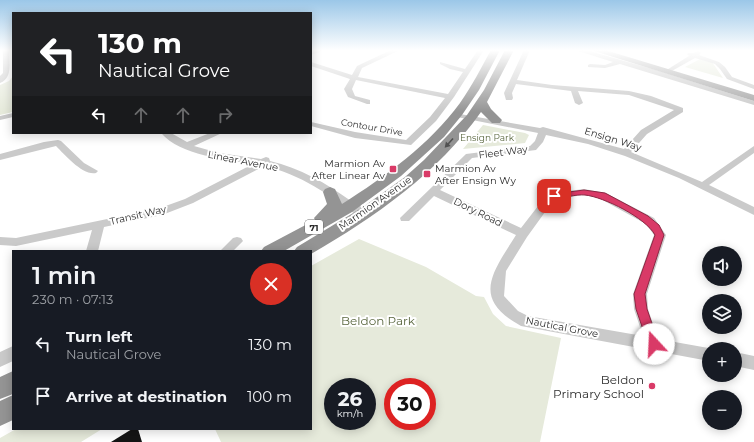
<!DOCTYPE html>
<meta charset="utf-8">
<style>
:root{--surface:#171b24;--page:#20242c;--text:#f1f3f6;--muted:#9ea1a6}
body{margin:0;font-family:Montserrat,sans-serif;background:var(--page);color:var(--text);height:100vh;display:flex;flex-direction:column;font-size:15px;white-space:nowrap}
*{box-sizing:border-box;margin:0}
p{font-size:13px;color:var(--muted)}
.icon{flex:none;width:22px;height:22px;fill:none;stroke:currentColor;stroke-width:2;stroke-linecap:round;stroke-linejoin:round}
.map{position:relative;flex:1;overflow:hidden}
.details{position:absolute;left:12px;top:250px;width:300px;height:180px;display:flex;flex-direction:column;background:var(--surface);border-radius:0px;box-shadow:0 2px 10px #0003}
.details>*{flex:none}
.banner{position:absolute;left:12px;top:12px;width:300px;height:122px;border-radius:0px;box-shadow:0 2px 10px #0003;background:#202124;color:#fff;overflow:hidden}
.controls{position:absolute;left:702px;top:246px;display:grid;gap:8px}
.controls a{display:grid;place-items:center;width:40px;height:40px;border-radius:50%;background:var(--surface);box-shadow:0 2px 10px #0003;font-size:20px}
.speed{position:absolute;left:324px;top:378px;display:flex;gap:8px;font-size:20px;font-weight:700;text-align:center}
.speed>*{display:grid;place-content:center;width:52px;height:52px;border-radius:50%;background:var(--surface);box-shadow:0 2px 10px #0003;line-height:1}
.speed small{font-size:10px;font-weight:400}
.speed .limit{border:6px solid #d22;background:#fff;color:#111}
.pin{position:absolute;display:grid;place-items:center;width:34px;height:34px;color:#fff;margin:-17px;border-radius:8px;box-shadow:0 2px 6px #0006}
.me{position:absolute;width:44px;margin:-22px;rotate:340deg;stroke-linejoin:round;filter:drop-shadow(0 0 3px #0008)}
.turn{display:flex;align-items:center;gap:14px;height:84px;padding:0 20px;font-size:18px}
.turn .icon{width:52px;height:52px;stroke-width:2.5}
.turn b{display:block;font-size:28px;line-height:34px}
.lanes{display:flex;align-items:center;height:38px;padding:0 20px;background:#0003;justify-content:center;gap:20px;direction:ltr}
.lanes .off{opacity:.35}
.round{display:grid;place-items:center;flex:none;width:42px;height:42px;border-radius:21px;background:var(--page)}
.head{display:flex;align-items:center;justify-content:space-between;height:68px;padding:0 20px}
h1{font-size:24px;font-weight:600;line-height:30px}
ul{padding:0;list-style:none}
li{display:flex;align-items:center;gap:12px;height:52px;padding:0 20px}
li div{flex:1}
li b{display:block;font-size:15px}
li em{font-style:normal}
.map>svg:first-child{display:block}
</style>
<div class="map">
<svg width="754" height="442" viewBox="0 0 754 442">
<rect width="100%" height="100%" fill="#fff"/>
<!-- green -->
<path fill="#e6eadb" fill-rule="evenodd" d="M700,59l12,3 11,16 -38,-11z
M13,76v36l-13,3v-30l9,-4z
M483,125l42,8 4,2 -4,8 -62,6z
M359,239l67,28 50,29 8,1 9,17 13,12 55,12 -21,104h-319l-6,-13h96v-163zM333,387h34v34h-34zM393,387h34v34h-34z
M16,429h86l-21,13h-81v-4z"/>
<!-- building -->
<path fill="#141414" d="M132,429h6l4,13h-31z"/>
<g fill="none" stroke-linecap="round" stroke-linejoin="round">
<!-- minor -->
<path fill="#cacaca" fill-rule="evenodd" d="M3,50h6c0,12 4,28 -9,33v-7l3,-3z
M322,50l-1,1 -10,4v-4z
M391,50h9l-38,18 -4,9 90,17 15,-22 -13,-3 -10,-5v-2l25,7 13,-19h6l-30,47 -18,24 -25,24 -56,-7 -44,-12v-4l44,10 51,8 24,-23 15,-19 -89,-18 -4,9 3,7 15,4v4h-3l-19,-7 -4,-8 6,-10 -39,-13v-4l41,13 5,-9z
M524,50h6l-13,30 35,5 77,6 22,5 32,12v4l-36,22 -16,18 71,30 52,-36v7l-45,32 45,22v8l-75,-37 -54,-22 -37,-12 -42,-9 -3,7 -7,8 -64,8 -32,32 81,38 24,-31 15,-5 24,-3 22,4 48,25 12,17 -19,59 1,15 10,30 56,10h-5v12l-188,-35c-50,-27 -29,-53 -5,-91l-82,-39 -25,25h-8l-1,-3 66,-64 64,-8 5,-5 3,-8 -81,-16h-3v-4l86,15 3,-1 81,22 17,-19 33,-20 -45,-15 -51,-4 5,12 -4,2 -4,-2 -4,-12 -55,-7 -4,9 1,5 -1,2h-6l-2,-7zM584,195l15,3 47,26 8,11 -21,59 1,15 9,27 -115,-20 -10,-5 -14,-15 2,-25 21,-34 26,-36 9,-3z
M575,50h11l70,20 98,31v4l-134,-41 -15,4 -17,-1v-2l2,-1 15,1 8,-3z
M698,51l3,2 -2,2 20,7 6,5 7,10 22,8v4l-27,-10 -7,-10 -5,-5 -20,-6 -25,14 -5,-1 24,-15 -2,-2 1,-1h5z
M13,113v4l-13,3v-4z
M161,133h10l16,9 23,-9h12l-28,13 25,7 42,6 5,-2 3,1 1,3c30,7 56,22 81,40 6,3 14,7 17,13l-1,3h-8c-29,-22 -59,-43 -95,-51l-71,37 -31,12 -58,12 -6,24h-12l6,-21 -76,16 -16,-1v-8l16,1 144,-30 25,-9 68,-35c-28,-5 -72,-8 -92,-31z
M58,140l3,1 23,22 14,8 -2,2c-13,3 -31,-18 -40,-27l-56,14v-6l44,-12z
M237,237l4,1 2,3 -10,10h-13l13,-13z
M13,346v15l-13,6v-15z
M735,352l19,4v14l-19,-4z"/>
<!-- major -->
<path fill="#a5a5a5" fill-rule="evenodd" d="M591,50h14l149,45v6z"/>
<!-- highway -->
<path fill="#949494" fill-rule="evenodd" d="M491,50h9l-21,40 -17,25 -18,22 -43,39 -49,36 -68,39h-23l3,-4 51,-27 -1,-2 13,-14 -4,-12 2,-3 5,-2 5,2 7,15c44,-28 87,-59 118,-101 12,-17 21,-35 31,-53z
M505,50h9l-27,52 4,7 11,11 -2,3h-8l-11,-11c-43,61 -106,105 -170,142v-3h-17l3,-4 66,-40 42,-30 19,-17 43,-45 17,-25z
M13,371v23l-13,5v-22z
M13,395v25l-13,6v-25z"/>
</g>
<!-- one-way arrows -->
<defs><path id="oneway-solid" d="M-6-.8H1V-3.2L6.5 0L1 3.2V.8H-6Z"/></defs>
<use fill="#515151" href="#oneway-solid" transform="translate(449 143) rotate(132)"/>
<!-- sky -->
<linearGradient id="sky" x2="0" y2="1"><stop stop-color="#9bc7e8"/><stop offset="0.45" stop-color="#fff"/><stop offset="1" stop-color="#fff" stop-opacity="0"/></linearGradient>
<rect width="754" height="112" fill="url(#sky)"/>
<!-- route -->
<path fill="#d93a67" stroke="#8d2643" d="M584,190l21,3 43,23 11,9 5,10 -19,59 2,15 12,35 -1,3 -4,2 -5,-2 -1,-3 -12,-35 -2,-15 21,-59c-9,-17 -51,-38 -70,-40 -9,-1 -21,3 -31,4l-4,-3 4,-2z"/>
<!-- markers -->
<g fill="#d93a67" stroke="#fff" stroke-width="1.5">
<rect x="389" y="165" width="8" height="8" rx="2"/>
<rect x="423" y="170" width="8" height="8" rx="2"/>
<circle cx="652" cy="386" r="4"/>
</g>
<g text-anchor="middle" dominant-baseline="central" stroke-width="4" stroke-linejoin="round" paint-order="stroke">
<!-- far-street labels -->
<g font-size="9" fill="#2d2d2d" stroke="#fff">
<text transform="translate(372 127) rotate(10)">Contour Drive</text>
</g>
<!-- far-park labels -->
<g font-size="9" fill="#59663e" stroke="#fff">
<text x="487" y="137">Ensign Park</text>
</g>
<!-- shield labels -->
<rect fill="#fff" stroke="#6c6c6c" stroke-width="1" x="305" y="220" width="18" height="14" rx="3"/>
<g font-size="9" font-weight="bold" fill="#2d2d2d">
<text x="314" y="227">71</text>
</g>
<!-- street labels -->
<g font-size="10" fill="#2d2d2d" stroke="#fff">
<text transform="translate(613 139) rotate(17)">Ensign Way</text>
<text transform="translate(503 152) rotate(-7)">Fleet Way</text>
<text transform="translate(243 161) rotate(11)">Linear Avenue</text>
<text transform="translate(375 203) rotate(-35)">Marmion Avenue</text>
<text transform="translate(478 212) rotate(26)">Dory Road</text>
<text transform="translate(138 215) rotate(-13)">Transit Way</text>
<text transform="translate(562 327) rotate(11)">Nautical Grove</text>
</g>
<!-- poi labels -->
<g font-size="10" fill="#2d2d2d" stroke="#fff" text-anchor="end">
<text x="385" y="163">Marmion Av<tspan x="385" dy="12">After Linear Av</tspan></text>
<text x="435" y="168" text-anchor="start">Marmion Av<tspan x="435" dy="12">After Ensign Wy</tspan></text>
</g>
<!-- near-park labels -->
<g font-size="12" fill="#59663e" stroke="#fff">
<text x="378" y="320">Beldon Park</text>
</g>
<!-- near-poi labels -->
<g font-size="12" fill="#2d2d2d" stroke="#fff" text-anchor="end">
<text x="644" y="379">Beldon<tspan x="644" dy="14">Primary School</tspan></text>
</g>
</g>
</svg>
<div class="controls">
<a><svg class="icon" aria-label="sound" viewBox="0 0 24 24"><path d="M4 9h4l5-4v14l-5-4H4zM17 9q2 3 0 6"/></svg></a>
<a><svg class="icon" aria-label="layers" viewBox="0 0 24 24"><path d="M12 4l9 5-9 5-9-5zM3 14l9 5 9-5"/></svg></a>
<a>+</a>
<a>−</a>
</div>
<div class="speed"><div>26<small>km/h</small></div><div class="limit">30</div></div>
<div class="pin" style="left:554px;top:196px;background:#d93025"><svg class="icon" aria-label="arrive" viewBox="0 0 24 24"><path d="M6 21V4h12l-3 4 3 4H6"/></svg></div>
<svg class="me" style="left:654px;top:344px" viewBox="-20 -20 40 40"><circle r="19" fill="#fff"/><path d="M0-13L10 11 0 6-10 11z" fill="#d93a67"/></svg>
<div class="banner">
<div class="turn"><svg class="icon" aria-label="left" viewBox="0 0 24 24"><path d="M17 20v-9H6M10 6l-5 5 5 5"/></svg><div><b>130 m</b>Nautical Grove</div></div>
<div class="lanes"><svg class="icon" aria-label="left" viewBox="0 0 24 24"><path d="M17 20v-9H6M10 6l-5 5 5 5"/></svg><svg class="icon off" aria-label="ahead" viewBox="0 0 24 24"><path d="M12 20V5M6 11l6-6 6 6"/></svg><svg class="icon off" aria-label="ahead" viewBox="0 0 24 24"><path d="M12 20V5M6 11l6-6 6 6"/></svg><svg class="icon off" aria-label="right" viewBox="0 0 24 24"><path d="M7 20v-9h11M14 6l5 5-5 5"/></svg></div>
</div>
<section class="details">
<div class="head"><div><h1>1 min</h1><p>230 m · 07:13</p></div><a class="round" style="background:#d93025;color:#fff"><svg class="icon" aria-label="close" viewBox="0 0 24 24"><path d="M6 6l12 12M18 6L6 18"/></svg></a></div>
<ul>
<li><svg class="icon" aria-label="left" viewBox="0 0 24 24"><path d="M17 20v-9H6M10 6l-5 5 5 5"/></svg><div><b>Turn left</b><p>Nautical Grove</p></div><em>130 m</em></li>
<li><svg class="icon" aria-label="arrive" viewBox="0 0 24 24"><path d="M6 21V4h12l-3 4 3 4H6"/></svg><div><b>Arrive at destination</b></div><em>100 m</em></li>
</ul>
</section>
</div>
